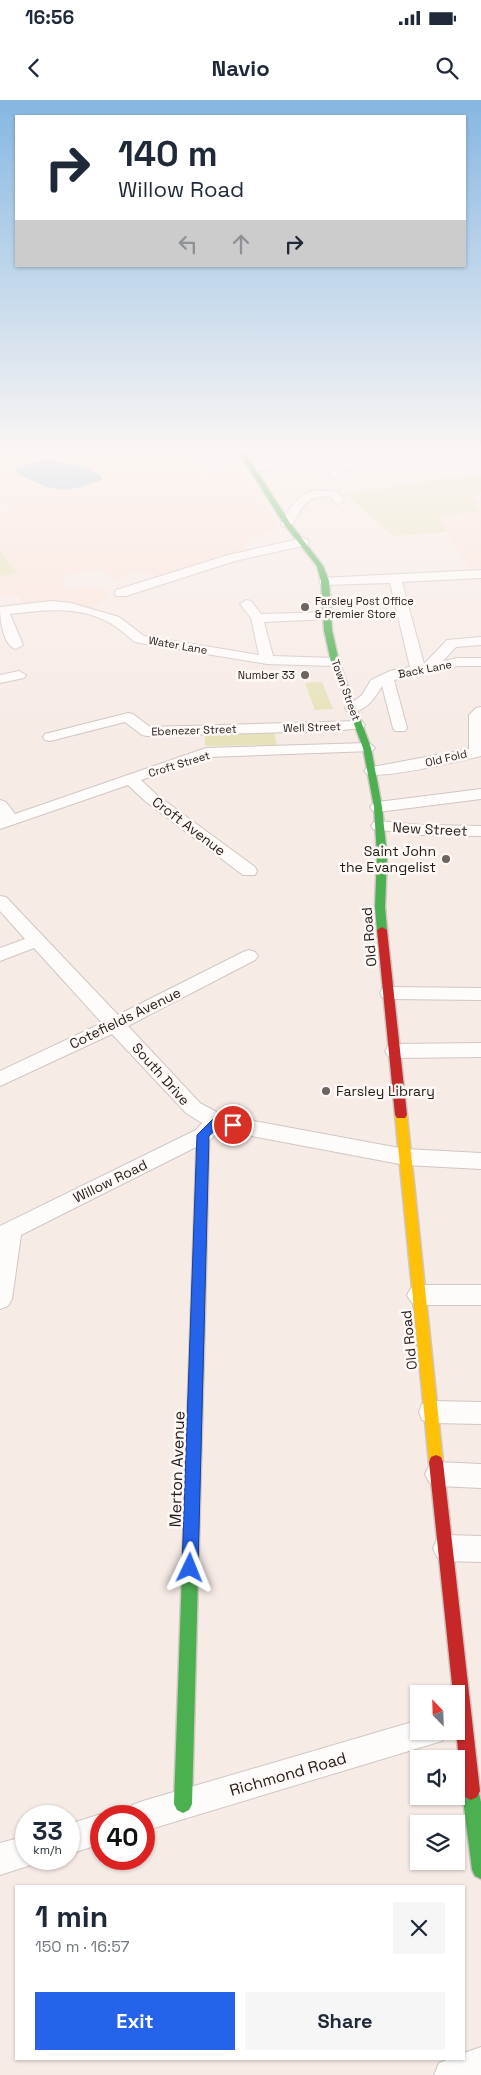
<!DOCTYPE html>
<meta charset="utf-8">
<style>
:root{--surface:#fff;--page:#f6f6f7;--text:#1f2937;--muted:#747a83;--accent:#2563eb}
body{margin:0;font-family:"Space Grotesk",sans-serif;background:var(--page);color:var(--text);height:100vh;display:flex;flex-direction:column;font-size:19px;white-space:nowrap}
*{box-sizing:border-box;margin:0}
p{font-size:16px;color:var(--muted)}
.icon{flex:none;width:28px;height:28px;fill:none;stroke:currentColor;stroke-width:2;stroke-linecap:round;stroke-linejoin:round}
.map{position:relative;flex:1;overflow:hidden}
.sheet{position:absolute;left:15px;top:1785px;width:450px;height:175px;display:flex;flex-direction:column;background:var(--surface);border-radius:0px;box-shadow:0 1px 4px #0004}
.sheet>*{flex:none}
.banner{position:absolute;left:15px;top:15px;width:451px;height:152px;border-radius:0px;box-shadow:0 1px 4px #0004;background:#fff;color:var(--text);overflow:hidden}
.needle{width:32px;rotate:337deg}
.tools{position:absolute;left:410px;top:1585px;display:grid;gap:10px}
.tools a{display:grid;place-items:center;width:55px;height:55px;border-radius:0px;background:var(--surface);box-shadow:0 1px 4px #0004;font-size:25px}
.speed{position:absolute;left:15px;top:1705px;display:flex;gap:10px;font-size:25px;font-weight:700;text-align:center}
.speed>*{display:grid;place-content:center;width:65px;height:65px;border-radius:50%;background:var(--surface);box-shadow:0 1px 4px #0004;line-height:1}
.speed small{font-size:12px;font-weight:400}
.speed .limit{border:8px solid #d22;background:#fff;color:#111}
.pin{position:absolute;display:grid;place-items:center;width:42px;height:42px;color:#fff;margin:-21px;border:2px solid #fff;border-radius:50%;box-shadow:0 1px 5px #0007}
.me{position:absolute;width:55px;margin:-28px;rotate:2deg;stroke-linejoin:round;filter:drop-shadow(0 0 4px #0008)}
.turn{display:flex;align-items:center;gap:18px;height:105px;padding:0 20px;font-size:22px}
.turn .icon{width:65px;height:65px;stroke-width:2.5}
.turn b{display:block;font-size:35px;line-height:42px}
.lanes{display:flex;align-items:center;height:48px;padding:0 20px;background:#0003;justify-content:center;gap:25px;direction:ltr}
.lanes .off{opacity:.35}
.round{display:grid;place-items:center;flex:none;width:52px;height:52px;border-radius:0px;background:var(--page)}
.head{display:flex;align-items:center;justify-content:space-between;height:85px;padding:0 20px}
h1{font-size:30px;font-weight:800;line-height:38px}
.button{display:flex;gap:10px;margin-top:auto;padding:10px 20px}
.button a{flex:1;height:58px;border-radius:0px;background:var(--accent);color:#fff;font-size:20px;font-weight:800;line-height:58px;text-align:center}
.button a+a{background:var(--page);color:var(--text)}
.status{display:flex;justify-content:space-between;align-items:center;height:35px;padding:0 25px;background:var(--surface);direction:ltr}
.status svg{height:14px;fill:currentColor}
header{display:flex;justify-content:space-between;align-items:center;height:65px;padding:0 20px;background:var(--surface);font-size:22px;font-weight:800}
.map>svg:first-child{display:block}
</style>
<div class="status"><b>16:56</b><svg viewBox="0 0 49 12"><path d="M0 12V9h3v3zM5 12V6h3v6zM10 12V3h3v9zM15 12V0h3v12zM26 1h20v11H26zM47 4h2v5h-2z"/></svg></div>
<header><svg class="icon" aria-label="back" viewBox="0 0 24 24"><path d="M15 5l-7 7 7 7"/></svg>Navio<svg class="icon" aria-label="search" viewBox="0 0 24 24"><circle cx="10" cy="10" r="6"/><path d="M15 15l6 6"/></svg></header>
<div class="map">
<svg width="481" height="1975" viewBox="0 0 481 1975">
<rect width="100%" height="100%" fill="#f7ebe6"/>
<!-- built -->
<path fill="#fbe3d9" d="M0,348h45l2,3h8l29,-3h94l26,25 37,-3 8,15 16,20 13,25 -32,9 -2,12 -89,27 -12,-7 -28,9 -15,-10 -5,1 -8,-2 -5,1 -1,4 -17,1 2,14 26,-2 18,6 -19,16 -69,-2 -2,-11h-17l-3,-5v-15l17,-3 -17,-23v-38l11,-4 -11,-6z
M481,376v92l-12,1 -22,-37 -55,4 -45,-42 95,-15z"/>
<!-- green -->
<path fill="#e6e3bb" d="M481,376v16l-11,3 11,17 -44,3 10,17 -55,4 -45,-42 95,-15z
M0,450l17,23 -17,3z
M322,582l11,27 -18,1 -10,-27z
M205,633h69l3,12 -72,1z"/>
<!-- water -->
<path fill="#92bcd9" d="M46,359l40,9 16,9v3c-31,10 -38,15 -69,1 -8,-3 -14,-5 -19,-13z"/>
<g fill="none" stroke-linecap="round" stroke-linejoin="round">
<!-- street casing -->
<g stroke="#d0c6c2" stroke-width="2">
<path id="street" d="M307,348h21l-1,2 -18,4 -25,13 -32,4 -5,-3 5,-3 29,-4z
M338,348h10l8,10 -1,2 35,-1 5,3 -5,3 -39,2 -17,12 -6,-3 18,-18z
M403,348c12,-1 22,3 35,5 15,2 28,0 43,-4v7c-19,6 -63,7 -78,-8z
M316,390l23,2 5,9 -6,3 -4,-1 -3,-6c-26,-3 -28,11 -40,29h-8l-2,-2c9,-17 16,-29 35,-34z
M303,438l4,1 2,3 -2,3 -72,16 -109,35h-10l-1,-3 1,-3 112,-35z
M481,470v8l-79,4 22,82 23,-24 34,-3v8l-25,2 -13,14 15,-3h23v8h-23l-64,14 13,48 -2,3h-10l-2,-3 -11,-42c-7,12 -18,29 -35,25l-2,-3 17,-13 9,-15 19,-9 20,-4 -20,-84 -65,2 -4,-1 -2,-3 2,-3z
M246,500l5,1 10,13 72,-2 2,3 -2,3 -5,1 -64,3 9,34 62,2 7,4 -7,4 -68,-2 -127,-21 -5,-1c-8,-6 -16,-14 -25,-19 -31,-18 -67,-13 -100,-9l13,31 -7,4c-13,-3 -16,-30 -16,-42l51,-6 20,2 48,14 25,19 115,19 -8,-37 -11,-14z
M19,571l7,4 -2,3 -24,5v-8z
M481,607v49c-22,5 -95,23 -114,18l-3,-3 3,-3 102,-19v-34l7,-7z
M128,613l5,1 17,13 208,-6 5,1 2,3 -2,3 -31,3 -185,5 -5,-1 -17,-13 -75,19 -5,-1 -2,-3 2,-3z
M367,643l5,2 3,3 -3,3 -164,6 -67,23 16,15 98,72 2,4 -2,4h-12l-98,-74 -17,-16 -128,44v-29l6,2 9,12 191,-66z
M481,689v10l-103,13 -6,-2 -2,-3 2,-3 6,-2z
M379,721l42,4 60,1v10l-60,-1 -48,-6 -2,-3 2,-3z
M0,796l6,1 112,118 125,-63 6,-2 6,2 3,4 -3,4 -127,66 72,77 22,12 183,34 76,4v16l-76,-4 -185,-35 -10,10 -189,95 -9,64 -4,7 -8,3v-83l196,-96 6,-7 -16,-10 -74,-79 -112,52v-15l102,-48 -68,-75 -34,13v-13l25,-9 -25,-28z
M389,887l92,1v12l-92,-1 -7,-2 -2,-4 2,-4z
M481,943v14l-86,1 -7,-2 -3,-5 3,-5 7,-2z
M419,1185h62v20h-62l-8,-3 -4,-7 4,-7z
M431,1301l50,1v22l-50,-1 -9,-3 -3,-8 3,-8z
M438,1362l43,2v24l-43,-2 -9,-4 -4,-8 4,-8z
M446,1435l35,1v26l-35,-1 -9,-4 -4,-9 4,-9z
M419,1620v11h28l-5,10 -298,90v-15h-16l4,-11 11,-4z
M101,1714l7,2h-7v28l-32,10v-30z
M26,1736v23h13l-2,4 -37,12v-32z
M481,1947v28h-47l5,-12 10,-4h15v-6z"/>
</g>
<!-- fast casing -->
<g stroke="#d0c6c2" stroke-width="3">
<path id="fast" d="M236,348h6l48,75 33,43 6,15 3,49 7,32 32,86 11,59 5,49 -2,51 2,23 -1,2h-8l-1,-2 -2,-23 2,-51 -3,-49 -11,-59 -32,-86 -7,-32 -3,-49 -4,-15 -33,-42z
M198,1206l5,1 2,4 -13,493 -3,6 -6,3 -6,-3 -3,-6 17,-493 2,-4z
M471,1682l6,3 4,17v77l-6,-3 -3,-6 -10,-79 3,-6z"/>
</g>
<!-- slow casing -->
<g stroke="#d0c6c2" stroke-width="3">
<path id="slow" d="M401,1011l4,1 2,3 36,347 -2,5 -5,2 -5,-2 -2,-5 -34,-347 2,-3z
M203,1031l4,1 2,3 -4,176 -2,4 -5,1 -5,-1 -2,-4 6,-176 2,-3z"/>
</g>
<!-- jam casing -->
<g stroke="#d0c6c2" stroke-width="3">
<path id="jam" d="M382,827l5,3 20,185 -2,3h-8l-2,-3 -18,-185z
M436,1355l5,2 2,5 37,329 -3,6 -6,3 -6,-3 -3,-6 -6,-61v-36h-3l-24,-232 2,-5z"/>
</g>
<!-- street -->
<use href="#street" fill="#fefcfb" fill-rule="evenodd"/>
<!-- fast -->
<use href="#fast" fill="#4caf50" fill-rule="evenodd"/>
<!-- slow -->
<use href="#slow" fill="#ffc107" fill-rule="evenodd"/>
<!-- jam -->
<use href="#jam" fill="#c62828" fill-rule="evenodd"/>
</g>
<!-- sky -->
<linearGradient id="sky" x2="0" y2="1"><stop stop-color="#85b7e2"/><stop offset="0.56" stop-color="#fbf6f4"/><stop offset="1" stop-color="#fbf6f4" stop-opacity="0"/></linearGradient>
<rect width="481" height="624" fill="url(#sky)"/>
<!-- route -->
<path fill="#2563eb" stroke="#184099" d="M217,1018l20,4 2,3 -6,4 -14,-2 -10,9 -11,432 -3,5 -5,2 -6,-2 -2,-5 15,-433 16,-16z"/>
<!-- markers -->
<g fill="#6d635f" stroke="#fef9f7" stroke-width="2">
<circle cx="305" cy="507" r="5"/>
<circle cx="305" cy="575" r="5"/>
<circle cx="446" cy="759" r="5"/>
<circle cx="326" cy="991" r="5"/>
</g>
<g text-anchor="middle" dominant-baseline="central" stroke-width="5" stroke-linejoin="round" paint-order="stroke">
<!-- far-poi labels -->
<g font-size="11" fill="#231a16" stroke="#fef9f7" text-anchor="start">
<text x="315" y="501">Farsley Post Office<tspan x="315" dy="13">&amp; Premier Store</tspan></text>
<text x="295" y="575" text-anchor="end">Number 33</text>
</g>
<!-- far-street labels -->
<g font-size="11" fill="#231a16" stroke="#fef9f7">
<text transform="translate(178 545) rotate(10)">Water Lane</text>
<text transform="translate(425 569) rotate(-11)">Back Lane</text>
<text transform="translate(346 590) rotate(70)">Town Street</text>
<text transform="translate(312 627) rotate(-2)">Well Street</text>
<text transform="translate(194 630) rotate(-2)">Ebenezer Street</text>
<text transform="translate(446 658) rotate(-13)">Old Fold</text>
<text transform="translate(179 664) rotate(-17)">Croft Street</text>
</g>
<!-- street labels -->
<g font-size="14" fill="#231a16" stroke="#fef9f7">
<text transform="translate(189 726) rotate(37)">Croft Avenue</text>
<text transform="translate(430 729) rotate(3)">New Street</text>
<text transform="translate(369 837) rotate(-95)">Old Road</text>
<text transform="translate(125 918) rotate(-26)">Cotefields Avenue</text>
<text transform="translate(161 974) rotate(48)">South Drive</text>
<text transform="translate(110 1081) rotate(-26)">Willow Road</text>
<text transform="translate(409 1240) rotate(-96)">Old Road</text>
</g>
<!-- poi labels -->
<g font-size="14" fill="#231a16" stroke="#fef9f7" text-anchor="end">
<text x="436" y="751">Saint John<tspan x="436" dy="16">the Evangelist</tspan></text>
<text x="336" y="991" text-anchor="start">Farsley Library</text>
</g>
<!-- near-street labels -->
<g font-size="16" fill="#231a16" stroke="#fef9f7">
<text transform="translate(177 1369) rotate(-88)">Merton Avenue</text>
<text transform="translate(288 1674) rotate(-16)">Richmond Road</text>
</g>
</g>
</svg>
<div class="tools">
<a><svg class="needle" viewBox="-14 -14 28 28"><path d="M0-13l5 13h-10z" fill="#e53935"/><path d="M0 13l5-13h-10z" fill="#747a83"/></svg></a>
<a><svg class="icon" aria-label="sound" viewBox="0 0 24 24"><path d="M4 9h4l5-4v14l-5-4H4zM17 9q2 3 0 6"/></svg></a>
<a><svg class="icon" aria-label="layers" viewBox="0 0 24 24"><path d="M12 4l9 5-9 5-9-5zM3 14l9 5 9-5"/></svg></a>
</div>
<div class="speed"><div>33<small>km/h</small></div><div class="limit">40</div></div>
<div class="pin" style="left:233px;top:1025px;background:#d93025"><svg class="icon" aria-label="arrive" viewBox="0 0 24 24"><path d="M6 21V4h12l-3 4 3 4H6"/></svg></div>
<svg class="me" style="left:190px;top:1468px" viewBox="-20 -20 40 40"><path d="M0-17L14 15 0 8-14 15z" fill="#2563eb" stroke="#fff" stroke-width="4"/></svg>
<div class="banner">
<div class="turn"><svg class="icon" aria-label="right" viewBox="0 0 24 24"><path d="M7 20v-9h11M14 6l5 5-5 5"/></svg><div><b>140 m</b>Willow Road</div></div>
<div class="lanes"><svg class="icon off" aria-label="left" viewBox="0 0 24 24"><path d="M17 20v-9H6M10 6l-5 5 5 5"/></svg><svg class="icon off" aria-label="ahead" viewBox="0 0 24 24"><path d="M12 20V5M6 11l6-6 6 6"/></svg><svg class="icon" aria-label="right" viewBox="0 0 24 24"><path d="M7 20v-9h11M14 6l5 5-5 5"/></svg></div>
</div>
<section class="sheet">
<div class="head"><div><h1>1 min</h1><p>150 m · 16:57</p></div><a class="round"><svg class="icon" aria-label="close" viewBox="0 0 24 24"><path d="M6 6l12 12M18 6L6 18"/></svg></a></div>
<div class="button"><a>Exit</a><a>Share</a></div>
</section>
</div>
